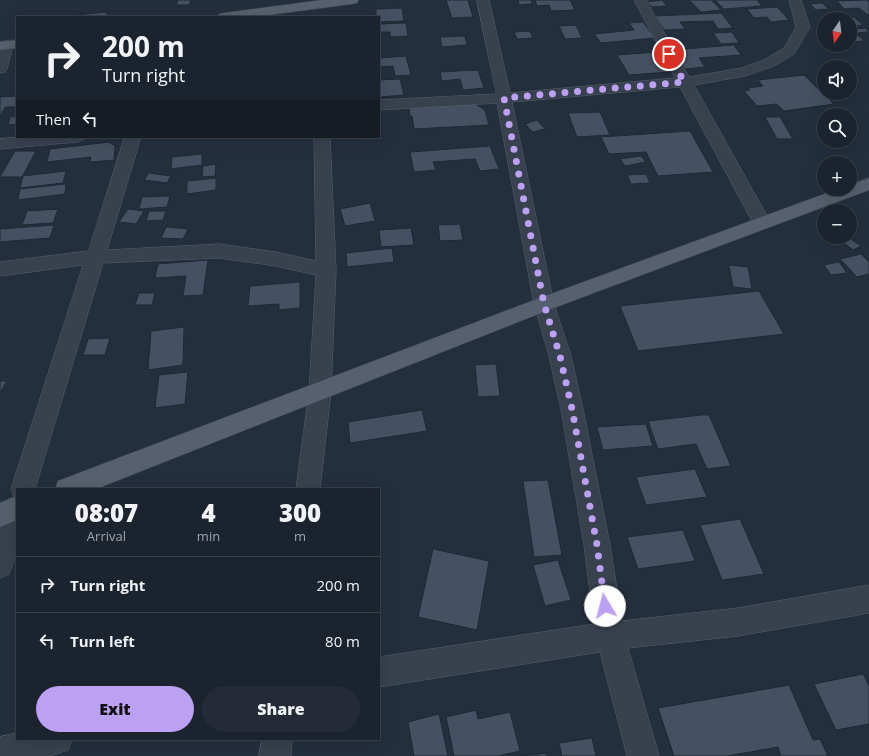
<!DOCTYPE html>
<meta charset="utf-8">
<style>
:root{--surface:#1b232e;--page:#242b36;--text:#f1f3f6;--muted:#a0a4aa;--line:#39404a;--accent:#bca0f2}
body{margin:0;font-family:"Open Sans",sans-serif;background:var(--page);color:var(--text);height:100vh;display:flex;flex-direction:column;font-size:15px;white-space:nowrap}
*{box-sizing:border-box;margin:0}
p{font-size:13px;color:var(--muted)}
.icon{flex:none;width:22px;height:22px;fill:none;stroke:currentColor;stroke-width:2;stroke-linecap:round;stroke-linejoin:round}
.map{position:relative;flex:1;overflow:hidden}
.details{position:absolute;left:16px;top:488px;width:364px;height:252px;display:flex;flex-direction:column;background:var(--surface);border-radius:0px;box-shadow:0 4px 16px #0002,0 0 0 1px var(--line)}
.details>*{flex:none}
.banner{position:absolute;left:16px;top:16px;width:364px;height:122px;border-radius:0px;box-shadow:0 4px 16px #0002,0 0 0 1px var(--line);background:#1b232e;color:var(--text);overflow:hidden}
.needle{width:26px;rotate:194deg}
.tools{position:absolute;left:817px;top:12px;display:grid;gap:8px}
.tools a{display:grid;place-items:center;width:40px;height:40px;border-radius:50%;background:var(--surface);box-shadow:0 4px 16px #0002,0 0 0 1px var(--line);font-size:20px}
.pin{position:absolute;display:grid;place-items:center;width:34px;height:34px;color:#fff;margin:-17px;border:2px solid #fff;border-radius:50%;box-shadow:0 1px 4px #0007}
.me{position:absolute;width:44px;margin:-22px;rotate:352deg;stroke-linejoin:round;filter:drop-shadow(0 0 3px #0008)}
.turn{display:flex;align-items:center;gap:14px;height:84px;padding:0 20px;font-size:18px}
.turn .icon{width:52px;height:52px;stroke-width:2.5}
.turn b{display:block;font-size:28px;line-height:34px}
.then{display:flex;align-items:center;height:38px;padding:0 20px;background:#0003;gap:8px;font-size:15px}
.eta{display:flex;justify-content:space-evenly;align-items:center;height:68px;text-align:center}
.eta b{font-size:24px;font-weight:800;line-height:28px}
.button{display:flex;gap:8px;margin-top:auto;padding:8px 20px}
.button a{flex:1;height:46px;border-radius:24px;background:var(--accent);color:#111;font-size:16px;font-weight:800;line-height:46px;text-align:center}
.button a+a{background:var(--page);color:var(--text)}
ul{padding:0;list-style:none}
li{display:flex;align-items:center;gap:12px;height:56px;padding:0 20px;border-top:1px solid var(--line)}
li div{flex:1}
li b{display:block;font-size:15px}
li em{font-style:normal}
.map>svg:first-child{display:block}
</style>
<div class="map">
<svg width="869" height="756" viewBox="0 0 869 756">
<rect width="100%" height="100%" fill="#242f3e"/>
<!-- building -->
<path fill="#455162" stroke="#1f2835" d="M178,0h13l-2,5h-13z
M446,0h22l5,17 -21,1z
M518,0h13l1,4 -13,1z
M535,0h35l5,10 -24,1 -2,-6 -12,1z
M662,0l5,6 -15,1 -5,-5z
M689,0h22l10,10 -20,2z
M715,0h42l5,6 -38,3z
M867,0l2,2v14l-10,-8 -15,1 -7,-8z
M822,3l7,6 -13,1 -6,-6z
M777,7l12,13 -18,2 -4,-5 -13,1 -7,-9z
M402,8l2,13 -25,1v-5h-3v-8z
M107,12v5h-42l1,-1z
M721,13l12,15 -15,1 -5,-8 -33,1 5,7 -21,1 -9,-14z
M854,17l9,8 -13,2v-8h-19z
M643,22l12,16 -54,5 -7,-9 40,-4 -5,-7z
M406,23l2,13 -18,1v-5h-11v-8z
M576,25l6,13 -17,1 -6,-13z
M866,28l3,4 -12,1 -3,-4z
M530,31l3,7 -16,1 -3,-7z
M732,32l7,11 -18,1 -8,-11z
M850,35h8l6,6 -13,1z
M465,36l2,9 -25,2 -2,-10z
M734,45l7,10 -42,3 6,9 -20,2 -13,-19z
M657,52l13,20 -41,3 -12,-20z
M406,56l5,19 -16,1 -2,-10 -14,1v-9z
M478,70l6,18 -21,2 -3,-11 -18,2 -2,-9z
M804,75l30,29 -50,7 -7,-7 -20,2 -13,-15 6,-1 -2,-2 15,-2 -5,-6z
M400,79l4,16 -25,2v-17z
M17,96v11h-12l-5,10v-20z
M474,103l11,7 4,15 -75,4 -2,-13h-2l-1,-9z
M600,112l10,23 -33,2 -9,-24z
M17,116v8l-9,1 2,-8z
M765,117h15l13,22h-16z
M537,120l8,9 -12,3 -8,-8z
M690,131l23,41 -55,4 -12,-24 -37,2 -8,-17z
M109,142l6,4 -1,14 -24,2 1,-5 -44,5 3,-13z
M490,146l9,23 -19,2 -5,-12 -42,3 3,8 -22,2 -4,-20z
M15,151h21l-14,26h-22z
M202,154v11l-31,4 1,-12z
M641,156l5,6 -21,4 -5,-7z
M216,164l-1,12 -13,1 1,-11z
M66,171l-3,12 -43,5 3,-12z
M149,173l22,3 -4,7 -23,-3z
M646,174l4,9 -19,1 -4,-9z
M216,178v12l-29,4v-13z
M66,184l-1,10 -47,6 2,-11z
M170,196l-3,11 -28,2 3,-12z
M370,203l5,18 -30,5 -5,-17z
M58,209l-5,14 -31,2 5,-14z
M128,209l16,2 -8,13 -17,-2z
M149,211h17l-3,9 -17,1z
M460,224l3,16 -23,1 -2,-16z
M54,225l-4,13 -50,4v-13z
M166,227l22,2 -5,10 -22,-1z
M411,228l3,17 -33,2 -2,-17z
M851,239l10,7 -8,4 -10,-8z
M392,248l2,14 -47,5 -1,-14z
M861,254l8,8v12l-12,3 -17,-18z
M208,260l-5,35 -20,1 3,-20 -31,2 3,-14z
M839,262l8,11 -16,2 -7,-10z
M729,265l19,2 4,22 -19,-2z
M300,282v26l-21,2v-6l-31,2 2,-20z
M759,291l25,43 -146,17 -18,-45z
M139,293h16l-3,12h-17z
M184,327l-1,38 -35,5 3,-39z
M110,338l-5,17h-22l5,-16z
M496,364l4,32 -22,1 -3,-32z
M188,372l-3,32 -30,4 4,-33z
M0,381h7l-7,12z
M422,410l5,21 -77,12 -2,-21z
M701,415h8l22,51 -24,3 -11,-25 -38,5 -10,-28z
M646,424l7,22 -50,4 -6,-23z
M695,469l12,28 -61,8 -10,-28z
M548,480l14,75 -28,2 -11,-76z
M740,519l24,55 -42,6 -22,-55z
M683,530l12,31 -57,8 -11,-32z
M433,549l56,12 -12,69 -59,-13z
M558,560l13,40 -26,6 -12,-41z
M863,674l6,12v38l-33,6 -22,-46z
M789,685l24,55 7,-1 8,17h-47l-3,-9 -51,9h-53l-16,-48z
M476,710l2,9 32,-7 10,39 -22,5h-44l-8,-39z
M439,714l9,42h-34l-6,-34z
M592,738l4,18h-34l-3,-13z
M547,753v3h-27z"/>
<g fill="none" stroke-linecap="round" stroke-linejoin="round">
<!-- minor casing -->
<g stroke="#565f6c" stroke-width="1">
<path id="minor" d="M477,0h12l21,93 165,-15 -41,-78h12l43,77 53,-9 22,-8 20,-12 12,-21 -7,-27h12l9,27 -16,27 -20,12 -29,10 -51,9 77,138 -3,4 -6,2 -6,-2 -3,-4 -73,-136 -168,15 42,202 17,52 12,53 27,136 12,76 116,-13 131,-23v28l-131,23 -110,12 31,108h-32l-27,-104 -221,35v-30l215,-33 -10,-79 -23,-136 -12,-53 -15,-52 -37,-201 -118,7v-10l117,-6z
M6,41l5,1 2,3 -6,24 -2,3 -5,1v-29z
M23,137h62l-2,3 -6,2 -77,7v-10z
M125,137h16l-34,113 112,-6 57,8 40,9 -2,-124h16l6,133 -5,122 -11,97h-24l13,-97 7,-117 -40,-9 -57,-8 -116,5 -68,226h-18v63l-8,22 -9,4v-56l8,-23 6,-2 -3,-8 72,-224 -83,11v-14l88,-11z
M17,733v6h55l-4,11 -18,6h-50v-19z
M262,739h30l-1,17h-32z"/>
</g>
<!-- major casing -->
<g stroke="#414a57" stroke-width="1">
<path id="major" d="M322,0h36l-1,3 -5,1 -98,13h-37l2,-3 5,-1z
M17,40v8l-17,2v-8z
M869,178v12l-318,119 -455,180h-41l3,-8 479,-182 301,-110h12v-4z
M17,496v24l-17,7v-24z"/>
</g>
<!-- minor -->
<use href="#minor" fill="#38414e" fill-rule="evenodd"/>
<!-- major -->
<use href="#major" fill="#56606e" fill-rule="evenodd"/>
</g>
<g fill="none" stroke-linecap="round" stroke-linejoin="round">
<!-- route -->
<path stroke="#bca0f2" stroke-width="7" stroke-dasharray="0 12.6" d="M605,606l-8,-61 -25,-136 -12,-53 -16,-52 -40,-206 180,-16 -15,-28"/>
</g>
</svg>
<div class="tools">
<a><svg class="needle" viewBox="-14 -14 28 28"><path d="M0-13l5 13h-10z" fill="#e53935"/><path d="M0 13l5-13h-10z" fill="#a0a4aa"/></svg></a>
<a><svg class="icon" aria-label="sound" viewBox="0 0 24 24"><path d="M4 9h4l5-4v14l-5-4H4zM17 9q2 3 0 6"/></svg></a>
<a><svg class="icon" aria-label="search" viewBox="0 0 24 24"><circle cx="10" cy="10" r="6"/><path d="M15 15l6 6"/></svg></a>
<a>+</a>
<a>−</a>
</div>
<div class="pin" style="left:669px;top:54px;background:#d93025"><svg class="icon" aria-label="arrive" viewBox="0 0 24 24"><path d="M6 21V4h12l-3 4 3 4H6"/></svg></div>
<svg class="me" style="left:605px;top:606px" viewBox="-20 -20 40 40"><circle r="19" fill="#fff"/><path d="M0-13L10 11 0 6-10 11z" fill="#bca0f2"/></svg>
<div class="banner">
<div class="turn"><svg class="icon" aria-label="right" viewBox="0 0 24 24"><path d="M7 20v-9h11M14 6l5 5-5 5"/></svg><div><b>200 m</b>Turn right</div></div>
<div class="then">Then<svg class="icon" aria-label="left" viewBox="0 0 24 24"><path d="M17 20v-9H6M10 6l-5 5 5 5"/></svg></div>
</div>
<section class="details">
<div class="eta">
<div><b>08:07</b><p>Arrival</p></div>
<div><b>4</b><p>min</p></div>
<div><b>300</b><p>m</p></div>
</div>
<ul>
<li><svg class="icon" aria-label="right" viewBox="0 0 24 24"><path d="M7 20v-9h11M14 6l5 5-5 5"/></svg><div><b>Turn right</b></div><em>200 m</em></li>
<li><svg class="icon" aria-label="left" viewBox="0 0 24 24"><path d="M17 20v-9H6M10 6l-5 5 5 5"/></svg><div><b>Turn left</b></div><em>80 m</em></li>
</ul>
<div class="button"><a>Exit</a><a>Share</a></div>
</section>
</div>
